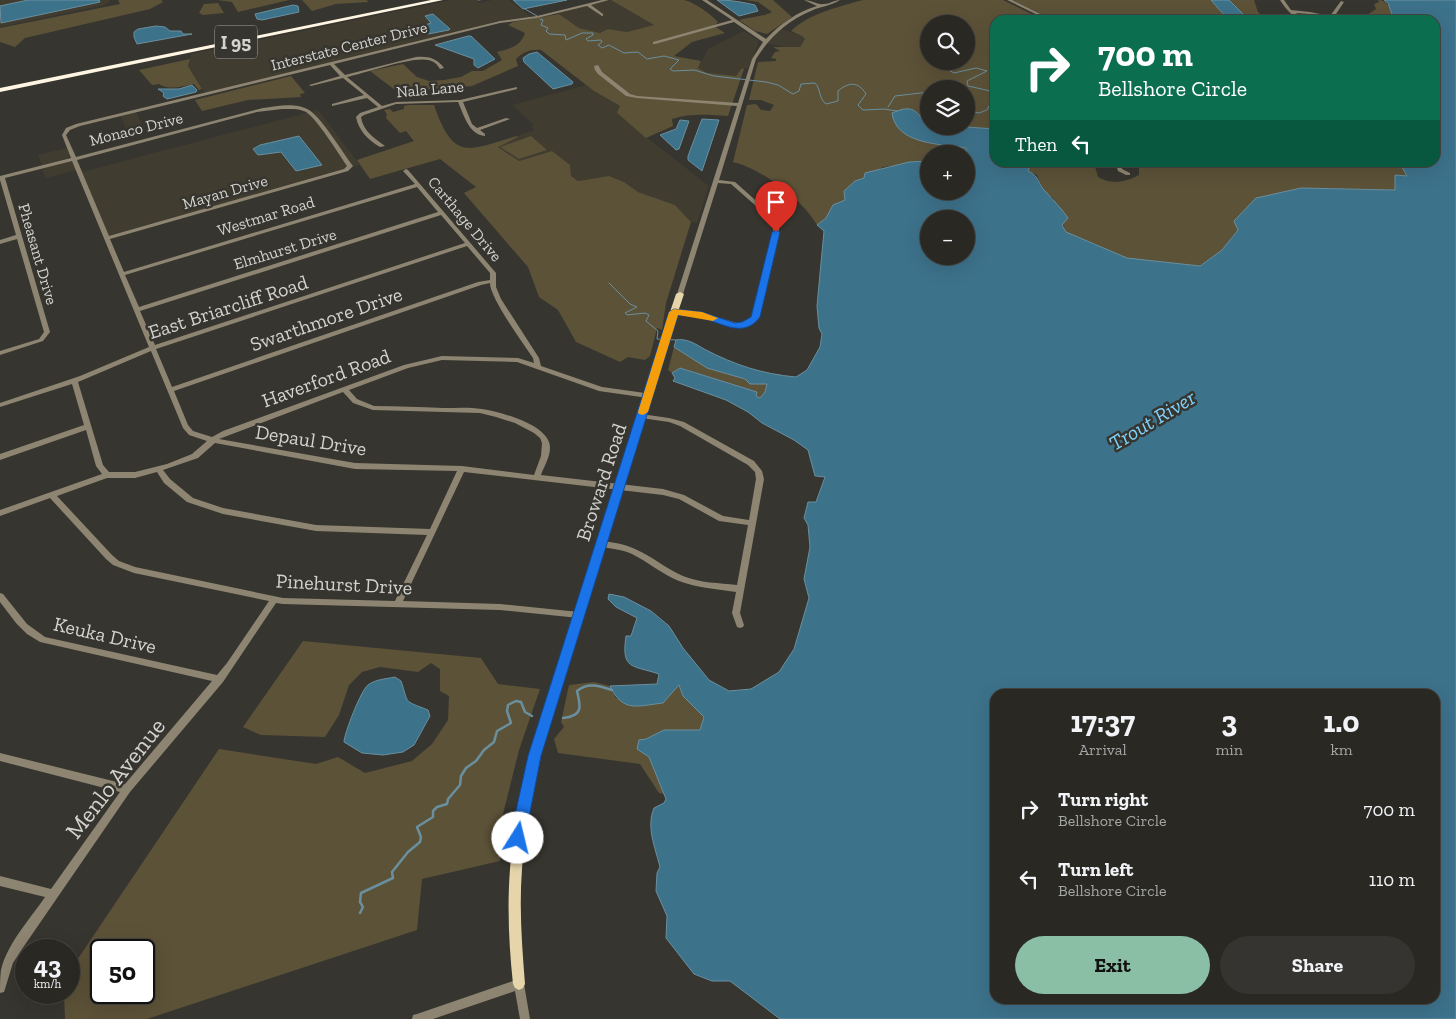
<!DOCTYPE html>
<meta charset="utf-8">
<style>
:root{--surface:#292823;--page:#353430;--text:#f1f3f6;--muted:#a5a6a6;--line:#454441;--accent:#8abfa5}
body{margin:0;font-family:"Zilla Slab",serif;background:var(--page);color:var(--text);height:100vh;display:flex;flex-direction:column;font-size:19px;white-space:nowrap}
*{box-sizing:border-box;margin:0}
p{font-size:16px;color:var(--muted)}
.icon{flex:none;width:28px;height:28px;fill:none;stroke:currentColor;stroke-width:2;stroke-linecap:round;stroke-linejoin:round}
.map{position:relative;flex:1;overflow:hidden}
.drawer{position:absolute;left:990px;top:689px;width:450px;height:315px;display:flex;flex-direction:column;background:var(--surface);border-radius:15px;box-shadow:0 5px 20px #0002,0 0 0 1px var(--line)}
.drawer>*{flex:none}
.banner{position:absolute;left:990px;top:15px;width:450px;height:152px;border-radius:15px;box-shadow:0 5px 20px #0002,0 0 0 1px var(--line);background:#0b6e4f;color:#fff;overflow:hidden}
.fabs{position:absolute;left:920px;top:15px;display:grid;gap:10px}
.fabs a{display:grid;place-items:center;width:55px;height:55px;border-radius:50%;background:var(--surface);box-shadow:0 5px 20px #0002,0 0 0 1px var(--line);font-size:25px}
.speed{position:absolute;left:15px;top:939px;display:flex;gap:10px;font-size:25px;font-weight:700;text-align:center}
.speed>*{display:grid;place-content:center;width:65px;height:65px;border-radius:50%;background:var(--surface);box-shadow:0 5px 20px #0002,0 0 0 1px var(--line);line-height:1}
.speed small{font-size:12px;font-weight:400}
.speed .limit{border:2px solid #111;border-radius:8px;background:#fff;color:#111}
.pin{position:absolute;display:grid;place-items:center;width:42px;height:42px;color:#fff;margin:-51px -21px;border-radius:50% 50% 50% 0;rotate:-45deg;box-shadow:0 0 5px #0007}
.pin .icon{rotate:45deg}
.me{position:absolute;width:55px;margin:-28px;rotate:9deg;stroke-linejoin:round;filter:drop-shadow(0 0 4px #0008)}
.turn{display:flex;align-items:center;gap:18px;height:105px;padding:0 25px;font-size:22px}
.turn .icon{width:65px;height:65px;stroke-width:2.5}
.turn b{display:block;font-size:35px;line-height:42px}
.then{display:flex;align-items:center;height:48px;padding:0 25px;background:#0003;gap:10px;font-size:19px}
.eta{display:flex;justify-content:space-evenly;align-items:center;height:85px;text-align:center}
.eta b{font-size:30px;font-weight:700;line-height:35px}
.primary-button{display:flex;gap:10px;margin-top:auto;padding:10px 25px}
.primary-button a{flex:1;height:58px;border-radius:30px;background:var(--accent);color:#111;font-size:20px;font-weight:700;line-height:58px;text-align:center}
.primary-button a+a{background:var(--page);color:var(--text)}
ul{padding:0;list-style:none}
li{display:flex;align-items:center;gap:15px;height:70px;padding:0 25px}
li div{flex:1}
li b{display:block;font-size:19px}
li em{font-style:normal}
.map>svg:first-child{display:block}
</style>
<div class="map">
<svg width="1456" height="1019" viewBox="0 0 1456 1019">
<rect width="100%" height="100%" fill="#37352f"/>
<!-- built -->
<path fill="#403c30" d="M0,0h109l1,2 -5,3 -105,22z
M451,0h25l3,3 13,-3h17l23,18 -34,3 -293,72 -17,-27 3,-12z
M611,0l43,25 -27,7 -19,-3 -8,4 -21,-5 -21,-15z
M781,29l21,7 3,4 -5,7 -10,1 -24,-5z
M744,31l15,10 -11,28 -5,-1 -6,8 -30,-3 -9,-5 10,-19z
M586,85l35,22 -4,7 92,72 -12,37 -6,-1 -16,-17 -37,-13 -14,-10 -15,-6 -31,5 -7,-5 -19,-25 -33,10 -22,-15 21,-9 -1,-1 17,-6 -3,-4 3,-1 -22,-20z
M318,110l42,55 -251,72 -27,-65z
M136,112l7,15 -16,4 -7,-15z
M67,148l3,7 -2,3 -26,8 -4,-11z
M76,159l4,10 -34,9 -4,-9z"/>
<!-- green -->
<path fill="#5c5238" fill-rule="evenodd" d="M118,0h43l2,2 -13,7 -125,29 -10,9 -15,-5v-14l120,-24z
M178,0h111l-51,12 -6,-10 -15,-2z
M302,0h64l3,2 -33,2 -24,7z
M611,0h73c10,2 27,14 34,22l-4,4 11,7 -33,9 -18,14 27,5 -3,7 9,5 29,3 6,-8 2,1 -16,47c-19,-1 -38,-3 -56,3l1,7 -27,12 -29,-25 3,-7 -26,-15 -53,-41c-10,-1 -18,2 -25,9l2,7 -46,20 -31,3 -46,1 -25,-19 33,-7 14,13 12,4 15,-1 17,-3 11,-6h11l19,-11 -5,-8c14,-4 23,-5 28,-19l-17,-8 5,-3 46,-8 20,14 21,5 8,-4 19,3 27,-7z
M745,0h28l19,17 -25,17 -12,-3 -16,-11c11,-3 24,-3 33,-8l-14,-10z
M863,0h140l41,20h-49v109l-28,-2 -29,3 -10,-3c-11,-16 -15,-23 -35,-14 2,31 50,32 73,35l-1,6h-36v7l-46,6 -19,11 -9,3 -10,19 -12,5 -7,13 -9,7c-15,-26 -55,-56 -84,-63l14,-57 9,-1 5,6 9,1 4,-6 -13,-5h-12l9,-38 18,-1v-2l-5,-1 4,-6 5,-1 -7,-4h27l5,-8 -3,-3 -11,-5c19,-18 47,-24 72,-31zM929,24h37v37h-37zM929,89h37v37h-37z
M1012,0h199l15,17 5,3h-177z
M1229,0h25l4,12 10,8h-19z
M1378,0c12,0 11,10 16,20h-29l-1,-3 12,-8 -2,-5 5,-2z
M218,3l6,10 -21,2 -4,-2 5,-9z
M190,59l-2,7 14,23 -3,1 -5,-6c-11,2 -25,7 -35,0l-7,1 -13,-15z
M291,76l14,17 -5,1 1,3 -53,3 -46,11 -7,-11z
M408,105h26c20,58 34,45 83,31l1,1 -20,10 21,14 33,-10 18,14 1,11 7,5 31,-5 15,6 14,10 37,13 16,17 -25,81 -4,27 -5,-2 -7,28 -5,4 -17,-3 -8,5 -44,-20 -18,-32 -19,-13 -11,-30 -64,-74 12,-6 -36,-28 -70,20 -13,-19 57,-19 -8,-10 -6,2 -14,-15 1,-4 -3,-4 6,-1 3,3 11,-3v-3z
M531,136l16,14 -28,9 -19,-12z
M1400,162l7,14 -12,14 -94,-2 -63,41 -16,21 -23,16 -72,-8 -61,-26 -13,-34 -9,-6 -7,-17 -9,-4 3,-8h63l4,14c13,8 28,5 41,-2v-12z
M674,347l33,21 38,11 5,5h17l-2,8 -5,6 -4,-2 1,-4 -76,-24 -9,5 -4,-3z
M303,641l178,17 17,26 42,5 -21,61 -19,76v35l-78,18 -5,51 -270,89h-82l-1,-26 5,-1v-20l150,-223 97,15 22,-7 27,16 47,-12 20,-17 16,-24 1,-24 -9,-5v-22l-9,-6 -13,9 -38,-5 -18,5 -13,13 -10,30 -14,22 -64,-2 -18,-8zM101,950h43v42h-43z
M594,682l16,4 6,12 47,5 16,-18 4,11 21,21 -3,13h-37l-18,9 3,18 16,37 -6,-1 -19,-29 -82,-11 -4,-14 10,-12 -3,-5 8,-37z"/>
<!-- water -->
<path fill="#3d728b" stroke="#6a8f9f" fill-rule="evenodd" d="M28,0h71l1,2 -99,21 -1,-17z
M513,0h54l-44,9z
M717,0c14,0 25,2 38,5l3,6 -19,5z
M1211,0h18l20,20c-24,0 -23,-3 -38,-20z
M1384,0h72v1019h-676l-50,-38h-18l-18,-7 -28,-36 1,-22 -11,-25 1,-18 3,-6c-5,-20 -14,-40 -6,-59l10,-5 2,-4 -17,-42 -12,-8 2,-9 7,-1 18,-9h36l4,-13 -21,-21 -4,-11 -16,18c-26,3 -40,10 -53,-17l47,-2 2,-10c-27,-9 -38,-4 -33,-38h5l6,-18 -21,-11 -8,-8 1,-5 15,3 27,14 18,15 14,22 26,32 20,11 22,-2 28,-17 15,-23 15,-51 -5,-19 6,-32 -2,-22 -4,-7 4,-16h8l9,-25 -10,-1 -7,-26 -14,-10 -32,-17 -14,-11 -22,-12 -53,-19 2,-3 -3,-5 8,-5 77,24 -1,4 4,2 5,-6 2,-8h-17l-5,-5 -38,-11 -33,-21 2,-7c10,-2 20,4 28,9 31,16 58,25 92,28l11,-7 13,-23 2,-13 -3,-6 -2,-22 7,-75 -7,-6 9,-7 7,-13 12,-5 -1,-9 11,-10 9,-3 1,-5 44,-11 20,-1v30h37v-43c-24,-4 -70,-3 -74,-35 21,-9 24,-3 36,14l10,3 29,-3 28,2v33l36,1 -3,8c13,6 9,13 18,21 8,9 15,16 22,26l-6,7 4,7 61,26 73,8 22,-16 16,-20 -4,-9 22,-23 45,-10 94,2v-15l12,1 -7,-13 35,-1v-142h-41l-6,-17zM929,219h37v37h-37zM995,694h440v305h-440z
M293,5l5,1 1,6 -37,8 -5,-1 -2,-5z
M433,14l17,15 -1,1 -21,4 -3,-5 -6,-2 12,-4 -6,-7z
M156,26l9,1 5,4h11l2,3h9l-55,10 -3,-7v-5l4,-3z
M468,36h3l24,23 -17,9 -4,-3v-6l-39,-14z
M537,52l36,30 -1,2 -19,5 -29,-27 -1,-4 6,-4z
M192,85l5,5 -1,2 -29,7 -4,-3 1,-3 -6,-4h21z
M702,119l17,1 -17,51 -14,-11v-4z
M680,120l9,1 -10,28 -3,1 -16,-15 16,-6z
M299,136l23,29 -26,6 -15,-19 -23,3 -5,-6 7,-4z
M395,677l6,4c8,23 1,19 27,29l2,6 -16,29 -11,7 -20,3 -21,-2 -18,-11c0,-8 17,-52 24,-57 8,-6 18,-6 27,-8z"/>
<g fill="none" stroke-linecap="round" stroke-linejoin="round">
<!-- stream-far1 -->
<path stroke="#6a8f9f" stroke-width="1" d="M478,0h2
M525,9l12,7
M540,19l3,1 -2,5 7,3 -2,3 3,3 16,1 1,5 16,-7h11v2l-7,4 2,2 13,-1 1,2 -4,3 4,3 7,-3 15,8 14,-1 9,7 17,-3 15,4 -9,9 3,2 21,-1 20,6 52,6 12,3 15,9 6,-3 2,-7 14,-1c6,6 3,14 11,21l12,-3v-10c11,-9 20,-10 28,3l-8,11 5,5 21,-1 13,2
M944,67l10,6 22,-5 11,3 -20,10 1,5 27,6
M888,107l7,-11 34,-4
M966,111l13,2 8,-3 8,-16
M609,283l21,21 7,3 -12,6 2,2 18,-2 4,2 -3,6 12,10 -1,8 19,1"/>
<!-- stream -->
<path stroke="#6a8f9f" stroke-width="2.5" d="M563,718c20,-2 18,-11 14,-27 11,-9 22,-5 35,-1
M360,913l3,-6 -3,-5 1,-9 32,-15 -1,-6 16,-20 12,-10 1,-5 -4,-10 16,-10v-6l4,-4 10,-3 1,-5 12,-14 1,-9 5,-8 10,-7 8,-11 10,-8 3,-11 14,-8 -4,-12 1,-6 8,-4 5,1 4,10 7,4"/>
<!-- minor -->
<path fill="#8d8571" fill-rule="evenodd" d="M602,0h7l-18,5 12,9v2h-1l-15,-10 -50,12 -37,5 -166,41 11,11 71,-18c12,-1 21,1 28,11l-4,1c-3,-5 -6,-8 -12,-9 -14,-4 -64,13 -81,17l35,29 14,-4 64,-2 57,-13v2l-54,13 9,22 5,4 29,-10 4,1 -30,11 5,4v2c-16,-1 -21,-21 -27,-34l-62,2 -32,11 -3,2c2,14 13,21 24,29l-5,1c-11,-6 -22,-17 -24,-30l4,-4 18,-6 -11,-9 -35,8v-2l32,-9 -21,-17 -32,8 -2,-1 31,-9 -10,-11 -250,61 -10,4 -4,5 10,22 187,-49c14,-2 33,-6 46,2 13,8 34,43 44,56l-5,5 -238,68 14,33 291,-88 -12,-13 3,-2 2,1 88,103v14l5,12 38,59 2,8 61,21 43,6 27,-82 25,1 41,11 10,-2 5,-5 20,-84v-11l-42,-37 -13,-1 -35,111 -3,2 -2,-1 -1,-1 60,-188 -100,-8 -11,-2 -28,-22 -3,-4 -1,-4 4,-1 4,7 28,22 7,2 101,7 14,-44 11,-17 -29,-20 -79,22h-2v-2l79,-22 -30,-20h5l59,39c14,-15 31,-27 51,-33l-13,-6c7,0 13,5 20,4 6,0 10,-4 16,-4 -9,6 -19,6 -29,11 -23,9 -42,27 -55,48l-37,121 16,2 44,39v11l-20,85c-17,18 -35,6 -55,1 -9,-3 -18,-3 -28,-4l-25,82 -3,2 -49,-7 -82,-29 -75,-2 -34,8 -59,22 8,9 17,7c23,0 46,1 69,2 13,0 26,-1 39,1 18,3 60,14 67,33 4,11 -5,24 -8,33l122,14 21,6 39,21 26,4 7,-41 -1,-7 -7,-7 -68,-39 -11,-4 -28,-4 -3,-2 3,-2 28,4 15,4 70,39 8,10 2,8 -24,134 4,12 -1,2 -3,1 -3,-1 -5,-14 4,-21c-19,-3 -39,-4 -57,-11 -17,-7 -31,-19 -47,-27 -11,-5 -22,-5 -34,-8l-1,-2 1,-2 3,-1c12,1 23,3 34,8 17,7 31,20 48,27 17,7 36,7 54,9l11,-60 -29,-4 -40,-22 -16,-4 -199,-23 -61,129 97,3 79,8 3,1 1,2 -1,2 -3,1 -79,-8 -217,-6 -7,-1 -53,79 -93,110 -108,157 -9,14 -9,29 -4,1c0,-7 0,-16 1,-23 6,-26 29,-51 44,-73l-45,-11v-10l51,13 69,-97 -120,-31v-8l125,31 87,-103 -172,-39 -13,-8 -11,-11 -16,-21v-9l3,1 24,30 18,13 172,38 10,-12 42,-62 -135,-28 -21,-8 -7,-6 -56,-61 -50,18v-6l102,-36 -6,-8 -10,-36 -86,30v-6l84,-29 -12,-41 -72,23v-4l80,-27 69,-29 -77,-186 -67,17 45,154 -7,9 -43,14v-4l39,-12 5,-7 -27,-93 -17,5v-4l16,-5 -16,-55v-4l71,-18 -9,-23 4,-7 10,-4 424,-103 37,-5zM282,109c8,0 17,-1 24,3 12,8 32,41 41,54l-3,3 -235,67 -32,-76 180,-48zM417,187l21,25 -299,95 -14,-32zM441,215l24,28 -310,102 -15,-34zM467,246l23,27v7l-12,2 -306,105 -16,-38zM490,283c0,15 33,60 43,75l1,5 -16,-5 -76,-2 -38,9 -181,66 -11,6 -19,-6 -5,-6 -14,-34 307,-106zM151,351l32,77 6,7 18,6 -15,13 -25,10 -32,8h-26l-6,-7 -25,-83zM343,392l10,11 20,7 107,3 16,4 19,6 19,10 6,5 2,5 -1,13 -7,19 -72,-9 -107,-3 -136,-24zM215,443l140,26 102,2 -27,58 -114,-4 -93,-17 -30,-10 -23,-19 -7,-9 35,-12zM157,472l7,11 23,19 36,12 93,17 111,4 -32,66 -112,-3 -148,-31 -16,-6 -7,-6 -55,-59 50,-18h28z
M1007,0h5l41,20h-5z
M1280,0h4l7,10 19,2 20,4 11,-15 3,1 -12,18h-4l1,-1 -19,-5 -14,-1 10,7c-12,0 -20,-11 -26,-20z
M1115,162h5l2,7 8,4v2h-4l-8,-4z
M519,979l4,1 1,4 6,35h-10l-5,-28 -82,28h-21l1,-4 4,-1z"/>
<!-- major -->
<path fill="#e6d5ab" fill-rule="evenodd" d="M680,292l4,2 -6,18 -1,2h-6l-1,-2 6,-18z
M648,393l4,3 -112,360c-9,37 -16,75 -18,113 -3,39 0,77 3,115l-2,4 -4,2 -4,-2 -2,-4c-4,-38 -6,-76 -3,-115 3,-38 10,-76 20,-113l114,-360z"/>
<!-- highway -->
<path fill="#fef6e2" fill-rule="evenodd" d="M431,0h12l-443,92v-4z"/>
</g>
<!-- route -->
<path fill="#1a73e8" stroke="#114b97" d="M776,230l4,2 -20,85c-16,22 -38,6 -58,1 -8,-2 -16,-2 -24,-3l-137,441 -16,82 -2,5 -5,2 -6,-2 -2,-5 18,-82 141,-444 5,-3 28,3 33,11 7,-1 9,-5 21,-85z"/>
<!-- slow -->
<path fill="#f59e0b" d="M674,309l28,3 16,6 -5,3 -35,-6 -30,97 -5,3 -4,-1 -1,-2 31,-100z"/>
<g text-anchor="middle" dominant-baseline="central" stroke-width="5" stroke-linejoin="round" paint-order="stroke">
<!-- far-street labels -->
<g font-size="16" fill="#d4d3cf" stroke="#37352f">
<text transform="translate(349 46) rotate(-14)">Interstate Center Drive</text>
<text transform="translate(430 89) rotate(-5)">Nala Lane</text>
<text transform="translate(136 129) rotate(-14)">Monaco Drive</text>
<text transform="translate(225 192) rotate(-16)">Mayan Drive</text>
<text transform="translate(266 216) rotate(-17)">Westmar Road</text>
<text transform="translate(465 219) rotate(50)">Carthage Drive</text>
<text transform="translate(285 249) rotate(-17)">Elmhurst Drive</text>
<text transform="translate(38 254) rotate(74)">Pheasant Drive</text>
</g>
<!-- shield labels -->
<rect fill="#37352f" stroke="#a5a49f" stroke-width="1" x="215" y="25.5" width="42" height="33" rx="4"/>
<g font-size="19" font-weight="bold" fill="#d4d3cf">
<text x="236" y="42">I 95</text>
</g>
<!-- street labels -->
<g font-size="20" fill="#d4d3cf" stroke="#37352f">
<text transform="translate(228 307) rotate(-18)">East Briarcliff Road</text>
<text transform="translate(326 319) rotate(-19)">Swarthmore Drive</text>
<text transform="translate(326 378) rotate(-20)">Haverford Road</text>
<text transform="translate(311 440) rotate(9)">Depaul Drive</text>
<text transform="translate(601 482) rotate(-72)">Broward Road</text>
<text transform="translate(344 584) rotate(3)">Pinehurst Drive</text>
<text transform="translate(105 635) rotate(13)">Keuka Drive</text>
</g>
<!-- water labels -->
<g font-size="21" font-style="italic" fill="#7fd2fa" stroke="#37352f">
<text transform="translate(1152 420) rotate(-31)">Trout River</text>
</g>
<!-- near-street labels -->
<g font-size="24" fill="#d4d3cf" stroke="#37352f">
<text transform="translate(115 778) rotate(-52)">Menlo Avenue</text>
</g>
</g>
</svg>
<div class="fabs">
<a><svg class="icon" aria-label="search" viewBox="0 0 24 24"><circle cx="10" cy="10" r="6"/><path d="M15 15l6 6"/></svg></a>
<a><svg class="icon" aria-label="layers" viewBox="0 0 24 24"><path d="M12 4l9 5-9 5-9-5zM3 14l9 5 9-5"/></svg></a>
<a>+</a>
<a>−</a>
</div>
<div class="speed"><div>43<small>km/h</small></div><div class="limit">50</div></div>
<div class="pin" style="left:776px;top:232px;background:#d93025"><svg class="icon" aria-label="arrive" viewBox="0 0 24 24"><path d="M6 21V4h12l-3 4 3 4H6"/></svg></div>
<svg class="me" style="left:518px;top:838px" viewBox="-20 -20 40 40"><circle r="19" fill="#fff"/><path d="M0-13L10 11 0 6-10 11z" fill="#1a73e8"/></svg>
<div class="banner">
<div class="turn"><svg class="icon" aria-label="right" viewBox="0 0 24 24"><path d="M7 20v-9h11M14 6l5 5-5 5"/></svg><div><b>700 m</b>Bellshore Circle</div></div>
<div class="then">Then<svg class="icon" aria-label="left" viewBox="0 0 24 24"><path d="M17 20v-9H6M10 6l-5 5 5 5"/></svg></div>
</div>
<section class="drawer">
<div class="eta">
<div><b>17:37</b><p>Arrival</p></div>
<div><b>3</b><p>min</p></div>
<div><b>1.0</b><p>km</p></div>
</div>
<ul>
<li><svg class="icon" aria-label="right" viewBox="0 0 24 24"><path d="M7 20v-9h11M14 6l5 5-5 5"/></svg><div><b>Turn right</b><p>Bellshore Circle</p></div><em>700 m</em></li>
<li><svg class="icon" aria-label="left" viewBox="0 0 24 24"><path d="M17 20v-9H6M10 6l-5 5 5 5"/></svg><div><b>Turn left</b><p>Bellshore Circle</p></div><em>110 m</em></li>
</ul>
<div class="primary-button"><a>Exit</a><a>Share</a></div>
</section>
</div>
